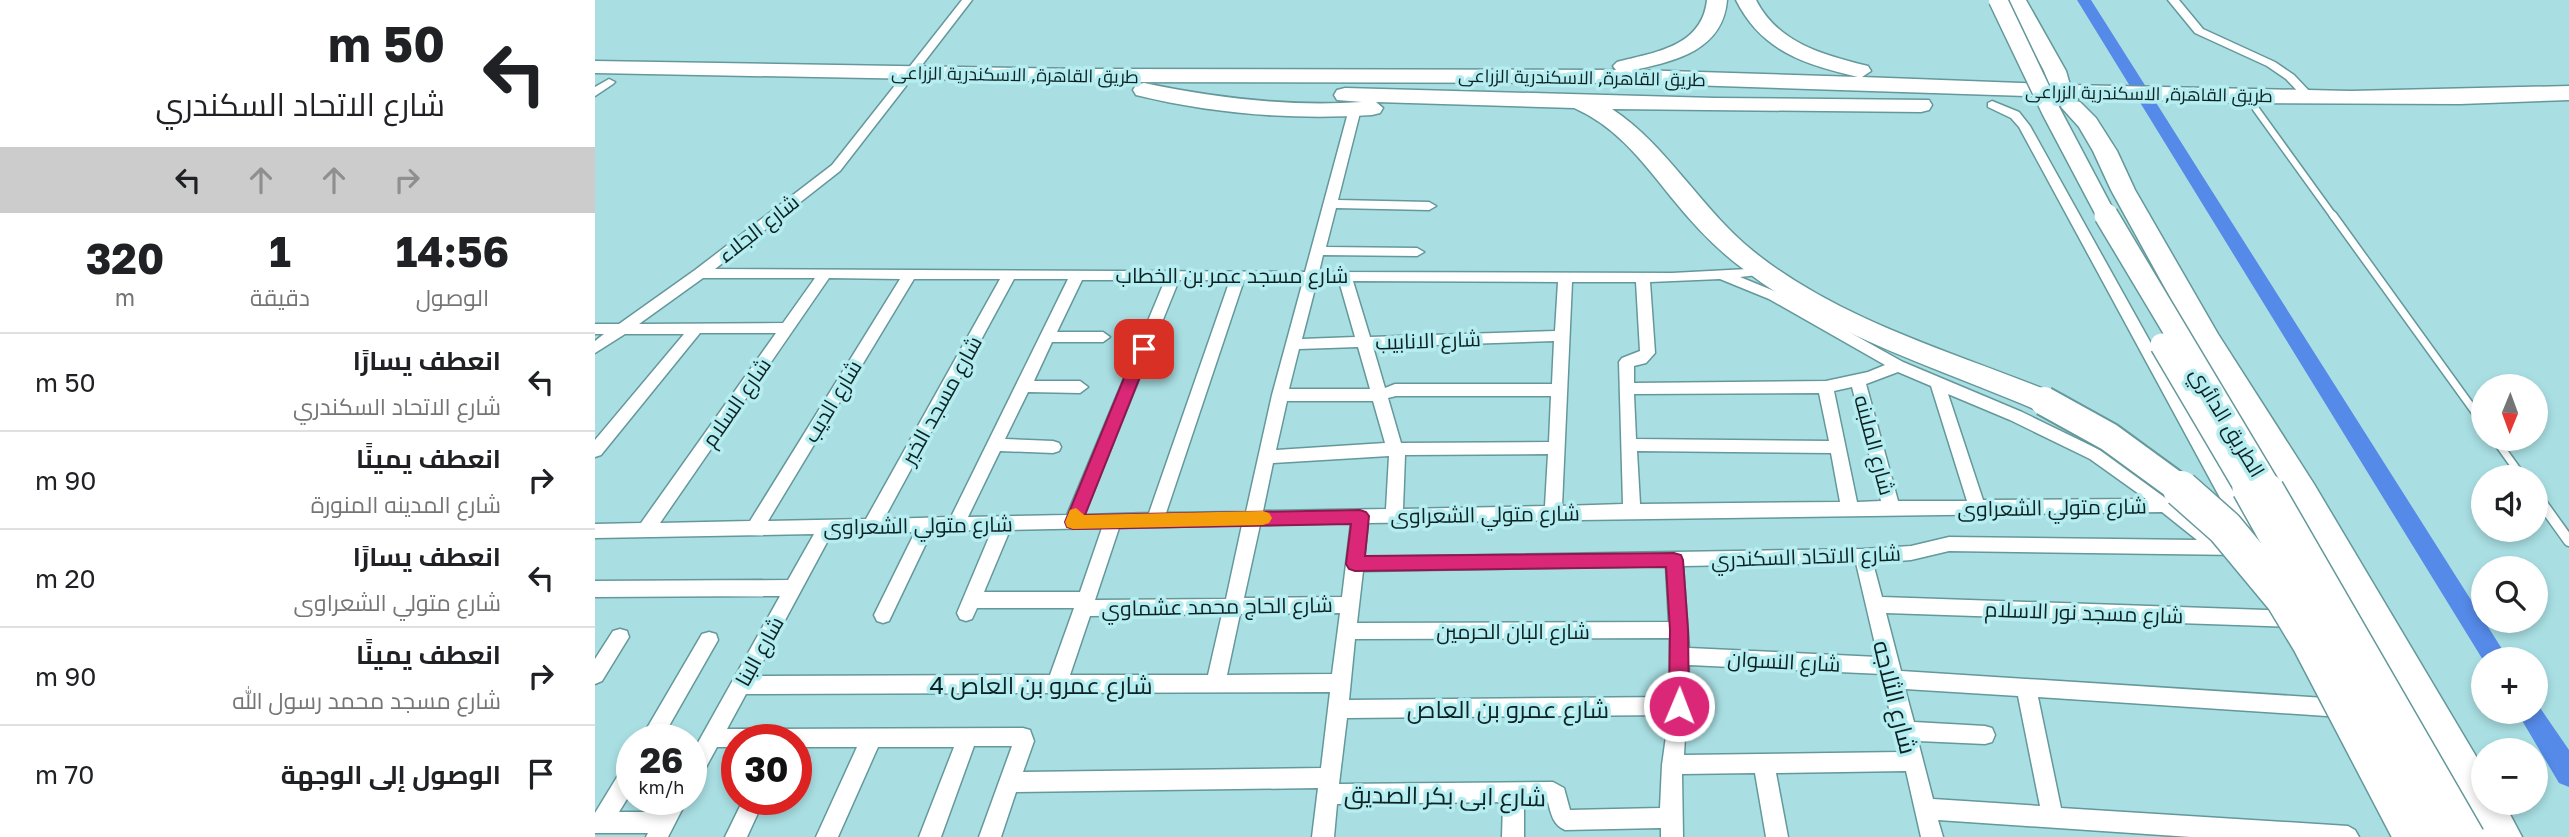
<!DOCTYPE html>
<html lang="ar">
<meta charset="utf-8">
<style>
:root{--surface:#fff;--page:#f2f2f2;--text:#202124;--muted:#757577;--line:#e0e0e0}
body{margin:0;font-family:"Golos Text",Cairo,sans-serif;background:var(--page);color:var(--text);direction:rtl;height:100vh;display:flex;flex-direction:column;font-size:26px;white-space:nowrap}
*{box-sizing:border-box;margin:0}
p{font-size:23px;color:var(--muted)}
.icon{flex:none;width:38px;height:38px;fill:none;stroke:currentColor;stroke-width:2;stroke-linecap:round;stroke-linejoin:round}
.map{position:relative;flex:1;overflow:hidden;direction:ltr}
.drawer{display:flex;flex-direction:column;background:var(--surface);width:595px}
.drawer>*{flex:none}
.banner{background:#fff;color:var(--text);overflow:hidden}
.needle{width:46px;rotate:181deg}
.fabs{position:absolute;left:1876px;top:374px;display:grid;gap:14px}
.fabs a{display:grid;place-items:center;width:77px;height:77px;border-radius:50%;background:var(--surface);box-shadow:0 4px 10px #0003;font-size:35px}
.speed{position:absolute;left:21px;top:724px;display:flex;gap:14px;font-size:35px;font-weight:700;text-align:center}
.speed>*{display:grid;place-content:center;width:91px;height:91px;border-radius:50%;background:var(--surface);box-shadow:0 4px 10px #0003;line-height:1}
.speed small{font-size:18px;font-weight:400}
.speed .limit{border:10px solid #d22;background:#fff;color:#111}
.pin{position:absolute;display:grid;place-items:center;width:60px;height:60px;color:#fff;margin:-30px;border-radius:14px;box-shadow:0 4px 10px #0006}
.me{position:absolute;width:77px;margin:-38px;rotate:1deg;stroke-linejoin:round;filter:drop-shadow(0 0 5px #0008)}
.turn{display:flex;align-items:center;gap:24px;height:147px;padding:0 35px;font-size:32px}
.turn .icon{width:91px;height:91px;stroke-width:2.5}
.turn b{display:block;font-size:49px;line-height:60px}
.lanes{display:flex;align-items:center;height:66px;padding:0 35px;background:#0003;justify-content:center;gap:35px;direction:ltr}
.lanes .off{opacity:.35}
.eta{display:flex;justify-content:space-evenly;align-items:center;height:119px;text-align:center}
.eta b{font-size:42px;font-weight:700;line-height:49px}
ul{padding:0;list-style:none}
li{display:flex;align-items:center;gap:21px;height:98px;padding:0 35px;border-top:2px solid var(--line)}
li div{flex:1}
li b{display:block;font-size:26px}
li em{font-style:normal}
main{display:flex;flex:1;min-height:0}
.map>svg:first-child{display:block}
</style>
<main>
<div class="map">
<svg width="1974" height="837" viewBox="0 0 1974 837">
<rect width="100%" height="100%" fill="#a9dfe3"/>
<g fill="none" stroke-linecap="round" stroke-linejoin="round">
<!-- canal -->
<path fill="#568ae8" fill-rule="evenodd" d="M1482,0h14l418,660h-26z
M1941,702l33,48v37l-10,-4 -42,-71h19z"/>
<!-- lane-far2 casing -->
<g stroke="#64989b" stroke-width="9">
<path id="lane-far2" d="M1661,109l78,108"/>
</g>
<!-- lane-far1 casing -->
<g stroke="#64989b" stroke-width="10">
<path id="lane-far1" d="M1738,215l150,208
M1900,439l28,39"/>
</g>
<!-- lane casing -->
<g stroke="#64989b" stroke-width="13">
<path id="lane" d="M1941,495l33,46"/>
</g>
<!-- street casing -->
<g stroke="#64989b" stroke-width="3">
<path id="street" d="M367,0h10l-57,74h-8v-4z
M1573,0h11l24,29 72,33 19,13 20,21 -6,3 -4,-1 -18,-19 -19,-13 -72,-33z
M14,79l6,3 -2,2 -18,12v-9z
M305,83l6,3 -66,85 -125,98 590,3 44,-163 6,-4 4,2 2,2 -23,91 91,2 7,4 -7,4 -93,-2 -10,39 91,1 7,4 -7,4 -94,-1 -4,17 353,1 95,-5 2,3 -2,3 -27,3 39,16 124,69 119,50 80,39 55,37 64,53 25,2 3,5 -3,5 -6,2 -291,-4 -38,9 -38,3 9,34 411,14 6,2 3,6 -3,6 -6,2 -407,-14 15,58 440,28 7,3 3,6 -3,6 -7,3 -303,-20 23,111 287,18 7,4 4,7h-168l-253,-17 5,17h-22l-15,-66 -130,2 12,64h-22l-11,-64 -73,1 1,63h-22v-9l-96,2c-12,-5 -14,-16 -17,-28h-24v35h-22l1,-35 -166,2 -3,33h-22l6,-49 -302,4 -15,45h-22l33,-91h-38l-33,91h-22l35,-90h-76l-40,90h-22l41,-90h-61v-7h-59v7h-20l-19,35 -7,3v-30l89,-159 -185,1v-16l193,-1 26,-46 -219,4v-14l46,-1 135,-190h-76l-99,122 -6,2v-17l89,-106h-59l-30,19v-12l9,-7h-9v-10h24l76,-54 137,-105 64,-81zM108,278h112l-32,45 -144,1zM234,278l71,1 -150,242 -90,2zM319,279h86l-134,240 -98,2zM419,279h54l-117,238 -67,2zM1125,279l49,20 116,66 -17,7 -42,9 -192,2v-17l12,-3 9,-10 -5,-71zM487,280h83l-98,235 -99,2 32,-66 53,2 6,-2 2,-4 -2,-4 -6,-2 -48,-2 23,-47 52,1 8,-6 -8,-6h-46l18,-39h51l7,-5 -7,-5h-46zM584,280h51l-81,233 -65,2zM649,280l59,1 -31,114 -26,117 -80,1zM722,281h22l16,56 -53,2zM758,281l205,1 -3,49 -185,6zM977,282h64l4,69 -18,7 -3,4 4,142 -61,2zM959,341l-2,43h-157l-10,4 -12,-41zM763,347l12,42h-81l10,-40zM1303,372l33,14 36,115h-69l-32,-117zM1257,387l29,114 -24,1 -23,-111zM1224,393l10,48 -193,-2 -2,-45zM1353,394l62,26 80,39 56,40 -163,1zM801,396h155l-2,46 -148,1 -13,-45zM692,401h86l12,42 -109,7zM1042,451l194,2 9,49 -200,2zM953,454l-3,52 -142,3 2,-54zM794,456l-3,53 -123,2 10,-48zM1567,512l35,28 -248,-3 -38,9 -48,3 -499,8 4,-34zM756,523l-9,74 -98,1 16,-73zM647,525l-16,74 -131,1 24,-72zM507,528l-22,64h-96l26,-62zM397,530l-35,83 3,6 6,2 6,-2 5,-11h97l-24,67 -295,1 77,-143 83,-1 -41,83 3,6 6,2 6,-2 43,-90zM1261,563l22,94 -189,-9 -6,-82zM1071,566l3,56 -312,1 6,-52zM745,613l-8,61 -105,1 13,-61zM627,614l-14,61h-138l20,-59zM1075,638v59l-321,3 6,-61zM1094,665l194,9 -2,5 20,73 -217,3zM1310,689l113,7 22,110 -107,-7 -15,-58 67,3 7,-2 3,-7 -3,-7 -7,-2 -71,-4zM735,692l-9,76 -298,4 11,-31 -4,-11 -7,-2 -296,1 19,-35zM1074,715l-7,50 -2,43 -90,2 -6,-22 -11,-6 -214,2 8,-66z
M1397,101l27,11 11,14 226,406 3,5 -3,5 -6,2 -6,-2 -225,-415 -8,-9 -23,-11v-4z
M25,629l7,2 2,6 -27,44 -7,3v-25l18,-28z
M114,632l7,2 2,6 -57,100h-21l62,-106z
M37,761v30l-13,21h40l7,-12h21l-19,37h-22l2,-4h-53v-20l30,-49z
M148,800h21l-17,37h-22z"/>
</g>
<!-- highway casing -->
<g stroke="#64989b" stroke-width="3">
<path id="highway" d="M1112,0h20c-4,50 -51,61 -93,70l224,7c-53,-13 -96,-25 -122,-77h20c22,43 67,55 112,66l3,5 -9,6 187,7 -5,-13 -38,-71h20l40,71 4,14 281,6 218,-5v14l-109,4 -218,-1 -614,-20 -547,-1 -486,-9v-12l486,8 535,1 -3,-4 4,-4c38,-10 85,-15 90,-62z
M549,83c72,15 144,24 218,19l-25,-2 -3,-5 3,-5 8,-2 370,10 214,2 3,5 -3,5 -8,2 -309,-3c54,35 89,100 141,142 87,70 200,101 301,142l5,8 -5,8 -10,3 -10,-3c-98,-42 -207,-74 -292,-141 -27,-20 -50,-45 -71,-71 -29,-36 -54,-70 -97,-89l-198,-6 7,6 -3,5 -8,2c-79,5 -159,-1 -236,-20l-3,-5 3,-5z
M1477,100l8,2 16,16 21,33 18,39 83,144 96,150 169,284v35h21l18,34h-42l-188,-335 -99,-163 -82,-149 -18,-39 -14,-24 -18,-20 3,-5z"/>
</g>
<!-- lane-far2 -->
<use href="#lane-far2" stroke="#fff" stroke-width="6"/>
<!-- lane-far1 -->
<use href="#lane-far1" stroke="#fff" stroke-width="7"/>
<!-- lane -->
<use href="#lane" stroke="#fff" stroke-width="10"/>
<!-- street -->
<use href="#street" fill="#fff" fill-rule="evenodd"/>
<!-- highway -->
<use href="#highway" fill="#fff" fill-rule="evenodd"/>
<!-- primary-bridge-far2 casing -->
<g stroke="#64989b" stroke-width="21" stroke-linecap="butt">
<path id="primary-bridge-far2" d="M1403,0l53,111 56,106"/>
</g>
<!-- primary-bridge-far1 casing -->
<g stroke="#64989b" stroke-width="26" stroke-linecap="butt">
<path id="primary-bridge-far1" d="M1511,215l165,276
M1567,345l86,146"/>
</g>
<!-- primary-bridge casing -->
<g stroke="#64989b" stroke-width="32" stroke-linecap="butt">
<path id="primary-bridge" d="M1652,489l195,348
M1674,489l201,348"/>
</g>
<!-- highway-bridge-far1 casing -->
<g stroke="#64989b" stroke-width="32" stroke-linecap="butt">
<path id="highway-bridge-far1" d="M1449,401l65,36 74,54"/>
</g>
<!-- highway-bridge casing -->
<g stroke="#64989b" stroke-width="39" stroke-linecap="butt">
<path id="highway-bridge" d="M1586,489l44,39 59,71 26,43 102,195"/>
</g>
<!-- primary-bridge-far2 -->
<use href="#primary-bridge-far2" stroke="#fff" stroke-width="18"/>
<!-- primary-bridge-far1 -->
<use href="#primary-bridge-far1" stroke="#fff" stroke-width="23"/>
<!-- primary-bridge -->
<use href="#primary-bridge" stroke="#fff" stroke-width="29"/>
<!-- highway-bridge-far1 -->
<use href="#highway-bridge-far1" stroke="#fff" stroke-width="28"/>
<!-- highway-bridge -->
<use href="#highway-bridge" stroke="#fff" stroke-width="36"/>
</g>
<!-- route -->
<path fill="#db2777" stroke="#8e194d" stroke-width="2" d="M549,344l7,5 -66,166 275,-5 6,2 3,4 -4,40 309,-3 7,2 2,5 5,70 1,76 -3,7 -7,2 -7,-2 -3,-7 1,-76 -4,-63 -311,4 -6,-2 -3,-5 5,-40 -278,5 -6,-2 -2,-5 71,-173z"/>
<!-- slow -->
<path fill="#f59e0b" d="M481,508l8,7 179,-4 6,2 3,5 -3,5 -6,2 -190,4 -6,-2 -2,-5 5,-12z"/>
<g text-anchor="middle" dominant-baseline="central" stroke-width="7" stroke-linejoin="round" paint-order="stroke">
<!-- far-street labels -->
<g font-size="18" fill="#0c2223" stroke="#b6edf0">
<text transform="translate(420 74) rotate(1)">طريق القاهرة, الاسكندرية الزراعى</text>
<text transform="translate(987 77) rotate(1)">طريق القاهرة, الاسكندرية الزراعى</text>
<text transform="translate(1554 93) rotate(1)">طريق القاهرة, الاسكندرية الزراعى</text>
</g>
<!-- street labels -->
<g font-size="21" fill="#0c2223" stroke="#b6edf0">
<text transform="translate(163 228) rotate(-38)">شارع الجلاء</text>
<text x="637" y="275">شارع مسجد عمر بن الخطاب</text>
<text transform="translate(833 340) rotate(-2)">شارع الانابيب</text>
<text transform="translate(346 400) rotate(-61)">شارع مسجد الخير</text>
<text transform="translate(237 401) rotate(-59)">شارع الديب</text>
<text transform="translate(141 402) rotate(-55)">شارع السلام</text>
<text transform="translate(1633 422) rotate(59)">الطريق الدائري</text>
<text transform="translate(1280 445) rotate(75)">شارع الملبنه</text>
<text transform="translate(1457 507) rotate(-1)">شارع متولي الشعراوى</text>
<text transform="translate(890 514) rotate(-1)">شارع متولي الشعراوى</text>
<text transform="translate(323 525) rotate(-1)">شارع متولي الشعراوى</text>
<text transform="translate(1211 556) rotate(-2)">شارع الاتحاد السكندري</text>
<text transform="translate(622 606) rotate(-1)">شارع الحاج محمد عشماوي</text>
<text transform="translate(1489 612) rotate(2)">شارع مسجد نور الاسلام</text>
<text x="918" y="631">شارع البان الحرمين</text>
<text transform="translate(164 651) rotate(-61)">شارع البنا</text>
<text transform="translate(1189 661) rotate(3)">شارع النسوان</text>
</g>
<!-- near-street labels -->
<g font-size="24" fill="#0c2223" stroke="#b6edf0">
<text x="446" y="684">شارع عمرو بن العاص 4</text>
<text transform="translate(1301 697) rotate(76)">شارع الثلاجه</text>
<text x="913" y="708">شارع عمرو بن العاص</text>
<text transform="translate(850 795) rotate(1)">شارع ابى بكر الصديق</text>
</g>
</g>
</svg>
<div class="fabs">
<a><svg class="needle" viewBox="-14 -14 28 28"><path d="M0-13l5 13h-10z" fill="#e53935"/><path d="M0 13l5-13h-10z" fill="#757577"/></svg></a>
<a><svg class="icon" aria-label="sound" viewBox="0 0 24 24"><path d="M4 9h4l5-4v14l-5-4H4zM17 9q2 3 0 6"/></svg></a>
<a><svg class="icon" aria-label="search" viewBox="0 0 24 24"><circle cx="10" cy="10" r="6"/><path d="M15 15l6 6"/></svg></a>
<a>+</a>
<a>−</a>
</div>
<div class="speed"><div>26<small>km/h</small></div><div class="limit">30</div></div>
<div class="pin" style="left:549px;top:349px;background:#d93025"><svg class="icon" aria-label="arrive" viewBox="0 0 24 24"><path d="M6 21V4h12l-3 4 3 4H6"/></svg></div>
<svg class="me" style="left:1084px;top:706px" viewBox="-20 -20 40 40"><circle r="17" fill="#db2777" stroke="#fff" stroke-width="3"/><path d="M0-11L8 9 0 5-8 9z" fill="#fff"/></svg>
</div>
<section class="drawer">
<div class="banner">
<div class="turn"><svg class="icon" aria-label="left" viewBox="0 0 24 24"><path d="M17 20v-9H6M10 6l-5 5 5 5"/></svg><div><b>50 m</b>شارع الاتحاد السكندري</div></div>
<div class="lanes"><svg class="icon" aria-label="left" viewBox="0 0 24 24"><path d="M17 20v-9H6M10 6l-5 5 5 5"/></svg><svg class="icon off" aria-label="ahead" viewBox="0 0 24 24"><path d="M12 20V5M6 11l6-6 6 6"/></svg><svg class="icon off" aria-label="ahead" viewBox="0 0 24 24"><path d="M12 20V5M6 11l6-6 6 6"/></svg><svg class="icon off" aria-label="right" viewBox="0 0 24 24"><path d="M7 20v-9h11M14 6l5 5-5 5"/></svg></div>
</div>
<div class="eta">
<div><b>14:56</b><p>الوصول</p></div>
<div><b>1</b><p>دقيقة</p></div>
<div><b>320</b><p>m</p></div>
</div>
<ul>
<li><svg class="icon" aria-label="left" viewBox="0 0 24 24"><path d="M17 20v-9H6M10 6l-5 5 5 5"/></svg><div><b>انعطف يسارًا</b><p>شارع الاتحاد السكندري</p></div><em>50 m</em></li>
<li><svg class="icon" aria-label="right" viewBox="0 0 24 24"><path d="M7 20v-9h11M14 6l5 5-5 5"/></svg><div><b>انعطف يمينًا</b><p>شارع المدينه المنورة</p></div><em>90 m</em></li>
<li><svg class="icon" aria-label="left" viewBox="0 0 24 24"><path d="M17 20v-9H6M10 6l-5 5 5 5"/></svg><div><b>انعطف يسارًا</b><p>شارع متولي الشعراوى</p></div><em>20 m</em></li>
<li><svg class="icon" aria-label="right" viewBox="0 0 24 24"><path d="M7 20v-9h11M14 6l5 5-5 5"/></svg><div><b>انعطف يمينًا</b><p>شارع مسجد محمد رسول الله</p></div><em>90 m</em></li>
<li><svg class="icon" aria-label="arrive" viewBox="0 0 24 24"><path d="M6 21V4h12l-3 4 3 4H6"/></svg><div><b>الوصول إلى الوجهة</b></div><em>70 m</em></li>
</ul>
</section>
</main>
